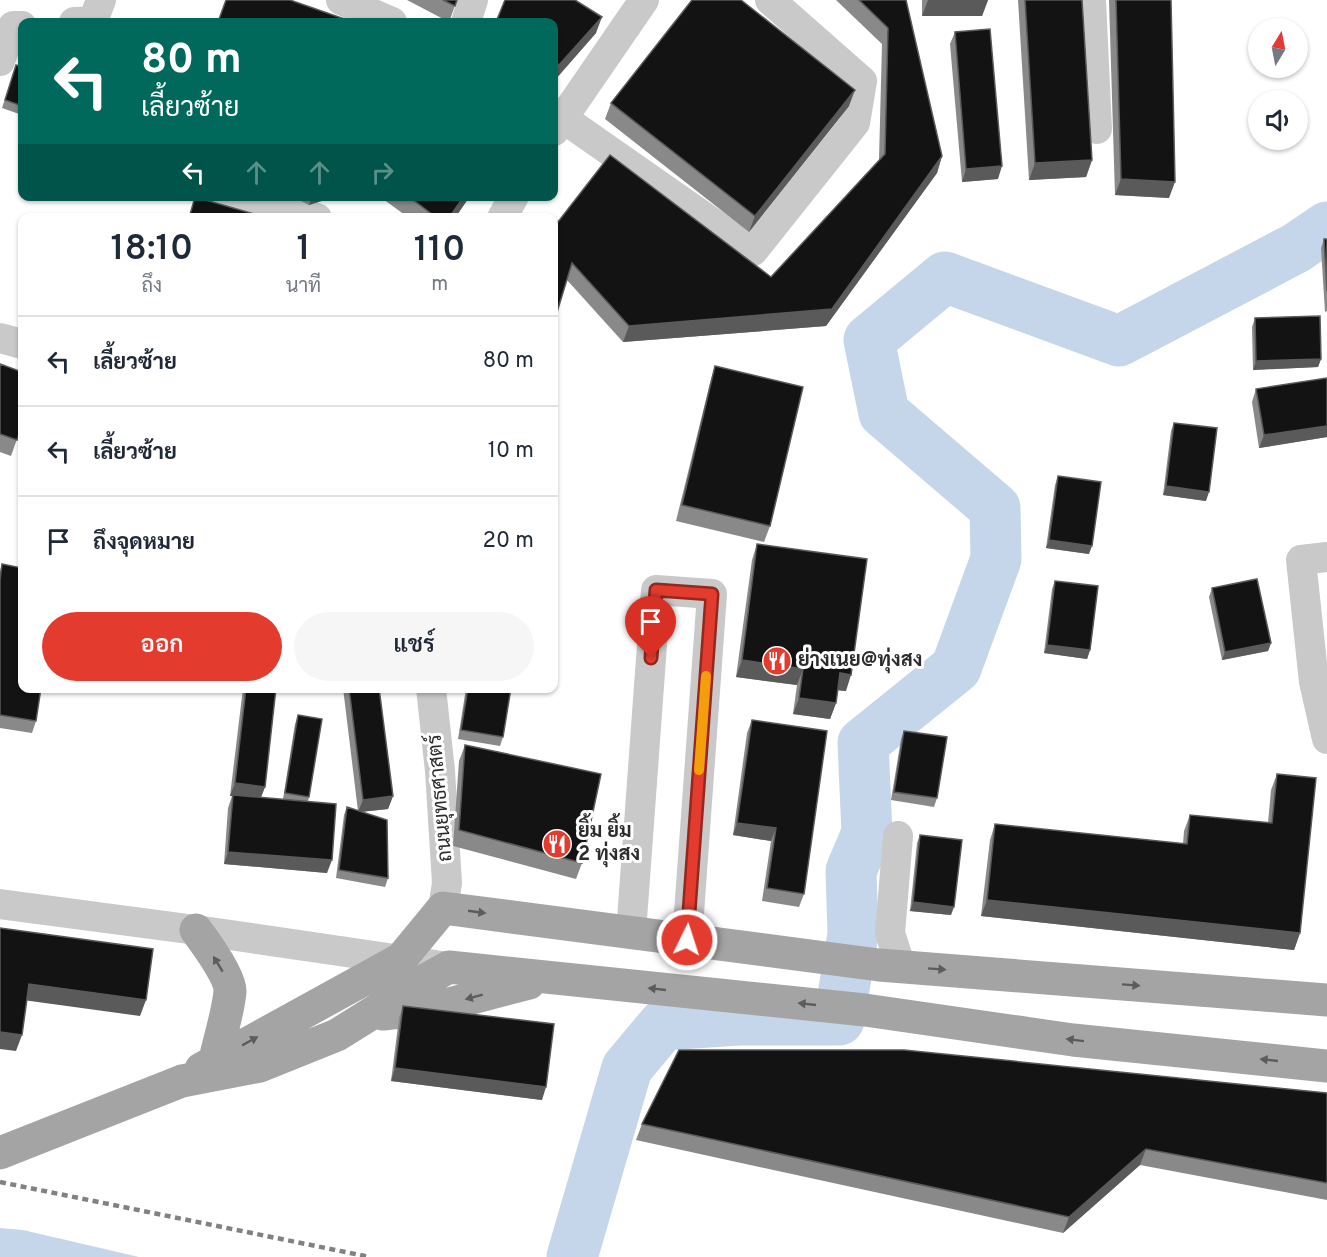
<!DOCTYPE html>
<html lang="th">
<meta charset="utf-8">
<style>
:root{--surface:#fff;--page:#f6f6f7;--text:#1f2937;--muted:#747a83;--line:#e0e1e3;--accent:#e33c2e}
body{margin:0;font-family:Overpass,Sarabun,sans-serif;background:var(--page);color:var(--text);height:100vh;display:flex;flex-direction:column;font-size:22px;white-space:nowrap}
*{box-sizing:border-box;margin:0}
p{font-size:20px;color:var(--muted)}
.icon{flex:none;width:33px;height:33px;fill:none;stroke:currentColor;stroke-width:2;stroke-linecap:round;stroke-linejoin:round}
.map{position:relative;flex:1;overflow:hidden}
.side{position:absolute;left:18px;top:213px;width:540px;height:480px;display:flex;flex-direction:column;background:var(--surface);border-radius:12px;box-shadow:0 2px 4px #0004}
.side>*{flex:none}
.banner{position:absolute;left:18px;top:18px;width:540px;height:183px;border-radius:12px;box-shadow:0 2px 4px #0004;background:#00695c;color:#fff;overflow:hidden}
.needle{width:39px;rotate:10deg}
.tools{position:absolute;left:1248px;top:18px;display:grid;gap:12px}
.tools a{display:grid;place-items:center;width:60px;height:60px;border-radius:50%;background:var(--surface);box-shadow:0 2px 4px #0004;font-size:30px}
.pin{position:absolute;display:grid;place-items:center;width:51px;height:51px;color:#fff;margin:-62px -26px;border-radius:50% 50% 50% 0;rotate:-45deg;box-shadow:0 0 6px #0007}
.pin .icon{rotate:45deg}
.me{position:absolute;width:66px;margin:-33px;rotate:4deg;stroke-linejoin:round;filter:drop-shadow(0 0 4px #0008)}
.turn{display:flex;align-items:center;gap:21px;height:126px;padding:0 24px;font-size:27px}
.turn .icon{width:78px;height:78px;stroke-width:2.5}
.turn b{display:block;font-size:42px;line-height:51px}
.lanes{display:flex;align-items:center;height:57px;padding:0 24px;background:#0003;justify-content:center;gap:30px;direction:ltr}
.lanes .off{opacity:.35}
.eta{display:flex;justify-content:space-evenly;align-items:center;height:102px;text-align:center}
.eta b{font-size:36px;font-weight:600;line-height:42px}
.action{display:flex;gap:12px;margin-top:auto;padding:12px 24px}
.action a{flex:1;height:69px;border-radius:36px;background:var(--accent);color:#fff;font-size:24px;font-weight:600;line-height:69px;text-align:center}
.action a+a{background:var(--page);color:var(--text)}
ul{padding:0;list-style:none}
li{display:flex;align-items:center;gap:18px;height:90px;padding:0 24px;border-top:2px solid var(--line)}
li div{flex:1}
li b{display:block;font-size:22px}
li em{font-style:normal}
.map>svg:first-child{display:block}
</style>
<div class="map">
<svg width="1327" height="1257" viewBox="0 0 1327 1257">
<rect width="100%" height="100%" fill="#fff"/>
<!-- water -->
<path fill="#c5d6ea" d="M0,1228l23,2 116,27h-139z"/>
<g fill="none" stroke-linecap="round" stroke-linejoin="round">
<!-- river -->
<path stroke="#c5d6ea" stroke-width="51" d="M572,1257l55,-189 36,-43 76,-5h100l14,-86 -2,-63 16,-38 -4,-90 93,-75 40,-109 -1,-51 -111,-95 -15,-73 76,-63 174,64 177,-93 31,-21"/>
<!-- minor -->
<path stroke="#c9c9c9" stroke-width="30" d="M341,0l51,22
M1091,0l6,129
M74,22l19,-1 8,-21
M466,22l7,-22
M0,61l13,-35h9
M554,112l199,139 102,-128 7,-42 -92,-81
M554,131l90,-131
M221,196l96,22
M502,218l12,-22
M0,338l22,6
M1327,557l-26,3 13,122 13,57
M431,688l9,83 7,112 -4,25
M898,836l-8,97 11,34
M0,904l196,26 253,37
M631,933l25,-343 56,4 -25,347"/>
<!-- major -->
<path stroke="#a4a4a4" stroke-width="33" d="M196,930c9,12 34,46 34,61 -1,18 -11,50 -15,69
M383,1014l51,-6 95,-25
M201,1069l200,-110 42,-51 436,57 448,35
M0,1153l182,-72 78,-15 77,-31 85,-53 27,-15 416,43 208,30 254,26"/>
<!-- rail -->
<path stroke="#818181" stroke-width="4.5" stroke-dasharray="6 4.5" stroke-linecap="butt" d="M0,1182l370,75"/>
</g>
<!-- wall -->
<path fill="#898989" d="M407,0h50l-8,22z
M836,0h70l36,156 -5,17 -111,153 -203,16 -56,-62 -13,-53 217,50 108,-117 3,-116z
M922,0h66l-6,16h-60z
M1018,0h64l10,160 -6,17 -57,3z
M1109,0h62l-2,198 -54,-3z
M554,22l42,11 -42,48z
M955,32l43,147 -36,3 -12,-138z
M16,65l6,2v48l-20,-7z
M611,103l238,3 -100,126 -144,-113z
M291,196h46l-28,9z
M379,196h91l-15,22h-46z
M1324,239h3v72l-2,1 -4,-64z
M1255,318l66,41 -3,8 -65,3 -1,-43z
M0,364l22,61 -11,31 -11,-4z
M715,366l55,160 -6,16 -88,-21 34,-138z
M1327,378v59l-68,11 -7,-46 4,-13z
M1174,423l32,78 -43,-6 8,-64z
M1058,476l31,78 -43,-6 9,-63z
M757,544l89,147 -8,-1 -2,13 -6,16 -37,-5 4,-29 -61,-8 16,-117z
M2,564l34,157 -4,12 -32,-5v-157z
M1055,581l35,69 -3,9 -43,-6 8,-64z
M1212,588l59,55 -3,8 -46,9 -13,-63z
M243,688h33l-11,99 -4,11 22,1 12,-75 3,-9 11,82 -1,4 19,72 -103,-9 4,-56 4,-12h-2z
M343,688h36l14,108 -5,13 -26,3 26,66 -3,9 -49,-9 8,-63 3,-8 11,4z
M466,688h45l-8,49 -3,9 -42,-7z
M752,720l52,174 -5,13 -37,-6 9,-60 -38,-6 14,-102z
M904,731l33,67 -3,9 -43,-7 10,-61z
M465,745l117,118 -6,16 -123,-33 6,-85z
M1277,774l23,159 -6,17 -313,-34 9,-76 5,-16 188,20 1,-13 6,-16 78,8 3,-33z
M920,835l31,80 -41,-4 7,-68z
M403,1006l139,94 -151,-19 8,-63z
M1327,1093v107l-187,-35 -77,68 -427,-93 6,-16z"/>
<!-- shaded-wall -->
<path fill="#5a5a5a" d="M928,0h60l-6,16h-60z
M602,17l-6,16 -42,48 5,-16z
M855,90l-6,16 -100,126 6,-16z
M942,156l-5,17 -111,153 -203,16 6,-16 203,-17z
M1092,160l-6,17 -57,3 6,-17z
M1002,166l-4,13 -36,3 4,-13z
M1121,179l54,3 -6,16 -54,-3z
M312,196h25l-28,9z
M464,196h6l-15,22h-6z
M1321,359l-3,8 -65,3 3,-9z
M1327,426v11l-68,11 5,-13z
M1166,486l43,6 -3,9 -43,-6z
M1049,540l43,6 -3,8 -43,-6z
M1271,643l-3,8 -46,9 3,-8z
M1047,645l43,5 -3,9 -43,-6z
M742,660l61,9 -6,16 -61,-8z
M840,673l11,2 -5,16 -12,-1z
M799,698l37,5 -6,16 -37,-5z
M235,783l30,4 -5,12 -30,-3z
M393,796l-5,13 -30,3 5,-12z
M737,823l39,5 -5,13 -38,-6z
M228,852l104,8 -5,13 -103,-9z
M987,900l313,33 -6,17 -313,-34z
M913,902l41,5 -3,8 -41,-4z
M29,984l117,16 -6,16 -117,-16z
M0,1032l22,3 -6,16 -16,-2z
M395,1068l151,19 -4,13 -151,-19z
M1146,1149l-6,16 -77,68 6,-16z"/>
<!-- building -->
<path fill="#131313" stroke="#5a5a5a" stroke-width="1.5" d="M226,0h64l63,22h-135z
M443,0h14l-2,6z
M505,0h70l27,17 -43,48 -5,-3v-40h-58z
M692,0h49l114,90 -100,126 -144,-113z
M859,0h47l36,156 -110,153 -203,17 -57,-63 -18,59v-95l56,-72 161,122 114,-123 3,-126z
M1025,0h57l10,160 -57,3z
M1116,0h55l4,182 -54,-3z
M990,29l12,137 -36,3 -11,-137z
M16,65l6,2v39l-17,-6z
M408,196h56l-15,22h-12z
M195,197l73,21h-79z
M1324,239h3v52z
M1320,316l1,43 -65,2 -1,-43z
M0,364l22,8v53l-5,15 -17,-6z
M715,366l88,21 -33,139 -88,-21z
M1327,378v48l-63,9 -8,-46z
M1174,423l43,5 -8,64 -43,-6z
M1058,476l43,6 -9,64 -43,-6z
M757,544l110,15 -16,116 -11,-2 -4,30 -37,-5 4,-29 -61,-9z
M2,564l20,4v120h19l-5,33 -36,-6v-135z
M1257,579l14,64 -46,9 -13,-64z
M1055,581l43,5 -8,64 -43,-5z
M246,688h30l-11,99 -30,-4z
M349,688h30l14,108 -30,4z
M468,688h43l-8,49 -42,-7z
M298,715l24,4 -13,78 -24,-4z
M752,720l75,11 -23,163 -37,-6 9,-60 -39,-5z
M904,731l43,6 -10,61 -43,-6z
M465,745l136,29 -19,89 -123,-33z
M1277,774l39,4 -16,155 -313,-33 8,-76 192,20 3,-29 82,8z
M233,795l103,9 -4,56 -104,-8z
M347,807l40,13 1,58 -49,-8z
M920,835l42,5 -8,67 -41,-5z
M0,928l153,21 -7,51 -117,-16 -7,51 -22,-3z
M403,1006l151,18 -8,63 -151,-19z
M679,1050h225l423,43v90l-181,-34 -77,68 -427,-93z"/>
<!-- one-way arrows -->
<defs><path id="oneway-solid" d="M-6-.8H1V-3.2L6.5 0L1 3.2V.8H-6Z" transform="scale(1.5)"/></defs>
<g fill="#5c5c5c">
<use href="#oneway-solid" transform="translate(477 912) rotate(8)"/>
<use href="#oneway-solid" transform="translate(218 964) rotate(-121)"/>
<use href="#oneway-solid" transform="translate(937 969) rotate(4)"/>
<use href="#oneway-solid" transform="translate(1131 985) rotate(4)"/>
<use href="#oneway-solid" transform="translate(657 989) rotate(-174)"/>
<use href="#oneway-solid" transform="translate(474 997) rotate(165)"/>
<use href="#oneway-solid" transform="translate(807 1004) rotate(-174)"/>
<use href="#oneway-solid" transform="translate(1075 1040) rotate(-173)"/>
<use href="#oneway-solid" transform="translate(250 1041) rotate(-29)"/>
<use href="#oneway-solid" transform="translate(1269 1060) rotate(-174)"/>
</g>
<g fill="none" stroke-linecap="round" stroke-linejoin="round">
<!-- route casing -->
<g stroke="#94271e" stroke-width="15">
<path id="route" d="M651,658l5,-68 56,4 -25,346"/>
</g>
<!-- route -->
<use href="#route" stroke="#e33c2e" stroke-width="10"/>
<!-- slow -->
<path stroke="#f59e0b" stroke-width="10" d="M699,770l7,-94"/>
</g>
<!-- icons -->
<defs>
<g id="restaurant-disc" transform="scale(1.5)"><circle r="9.5" fill="#e33c2e" stroke="#fff"/><path d="M-5-6h1v4h1v-4h1v4h1v-4h1v5L-1.5 .5V6h-2V.5L-5-1ZM5-6V6H3V1.5H1.5Q1.5-4 5-6Z" fill="#fff"/></g>
</defs>
<g fill-rule="evenodd">
<use href="#restaurant-disc" x="777" y="661"/>
<use href="#restaurant-disc" x="557" y="844"/>
</g>
<g text-anchor="middle" dominant-baseline="central" stroke-width="6" stroke-linejoin="round" paint-order="stroke">
<!-- poi labels -->
<g font-size="20" font-weight="bold" fill="#2c2c2c" stroke="#fff" text-anchor="start">
<text x="798" y="661">ย่างเนย@ทุ่งสง</text>
<text x="578" y="832">ยิ้ม ยิ้ม<tspan x="578" dy="23">2 ทุ่งสง</tspan></text>
</g>
<!-- street labels -->
<g font-size="20" fill="#2c2c2c" stroke="#fff">
<text transform="translate(441 798) rotate(-95)">ถนนยุทธศาสตร์</text>
</g>
</g>
</svg>
<div class="tools">
<a><svg class="needle" viewBox="-14 -14 28 28"><path d="M0-13l5 13h-10z" fill="#e53935"/><path d="M0 13l5-13h-10z" fill="#747a83"/></svg></a>
<a><svg class="icon" aria-label="sound" viewBox="0 0 24 24"><path d="M4 9h4l5-4v14l-5-4H4zM17 9q2 3 0 6"/></svg></a>
</div>
<div class="pin" style="left:651px;top:658px;background:#d93025"><svg class="icon" aria-label="arrive" viewBox="0 0 24 24"><path d="M6 21V4h12l-3 4 3 4H6"/></svg></div>
<svg class="me" style="left:687px;top:940px" viewBox="-20 -20 40 40"><circle r="17" fill="#e33c2e" stroke="#fff" stroke-width="3"/><path d="M0-11L8 9 0 5-8 9z" fill="#fff"/></svg>
<div class="banner">
<div class="turn"><svg class="icon" aria-label="left" viewBox="0 0 24 24"><path d="M17 20v-9H6M10 6l-5 5 5 5"/></svg><div><b>80 m</b>เลี้ยวซ้าย</div></div>
<div class="lanes"><svg class="icon" aria-label="left" viewBox="0 0 24 24"><path d="M17 20v-9H6M10 6l-5 5 5 5"/></svg><svg class="icon off" aria-label="ahead" viewBox="0 0 24 24"><path d="M12 20V5M6 11l6-6 6 6"/></svg><svg class="icon off" aria-label="ahead" viewBox="0 0 24 24"><path d="M12 20V5M6 11l6-6 6 6"/></svg><svg class="icon off" aria-label="right" viewBox="0 0 24 24"><path d="M7 20v-9h11M14 6l5 5-5 5"/></svg></div>
</div>
<section class="side">
<div class="eta">
<div><b>18:10</b><p>ถึง</p></div>
<div><b>1</b><p>นาที</p></div>
<div><b>110</b><p>m</p></div>
</div>
<ul>
<li><svg class="icon" aria-label="left" viewBox="0 0 24 24"><path d="M17 20v-9H6M10 6l-5 5 5 5"/></svg><div><b>เลี้ยวซ้าย</b></div><em>80 m</em></li>
<li><svg class="icon" aria-label="left" viewBox="0 0 24 24"><path d="M17 20v-9H6M10 6l-5 5 5 5"/></svg><div><b>เลี้ยวซ้าย</b></div><em>10 m</em></li>
<li><svg class="icon" aria-label="arrive" viewBox="0 0 24 24"><path d="M6 21V4h12l-3 4 3 4H6"/></svg><div><b>ถึงจุดหมาย</b></div><em>20 m</em></li>
</ul>
<div class="action"><a>ออก</a><a>แชร์</a></div>
</section>
</div>
